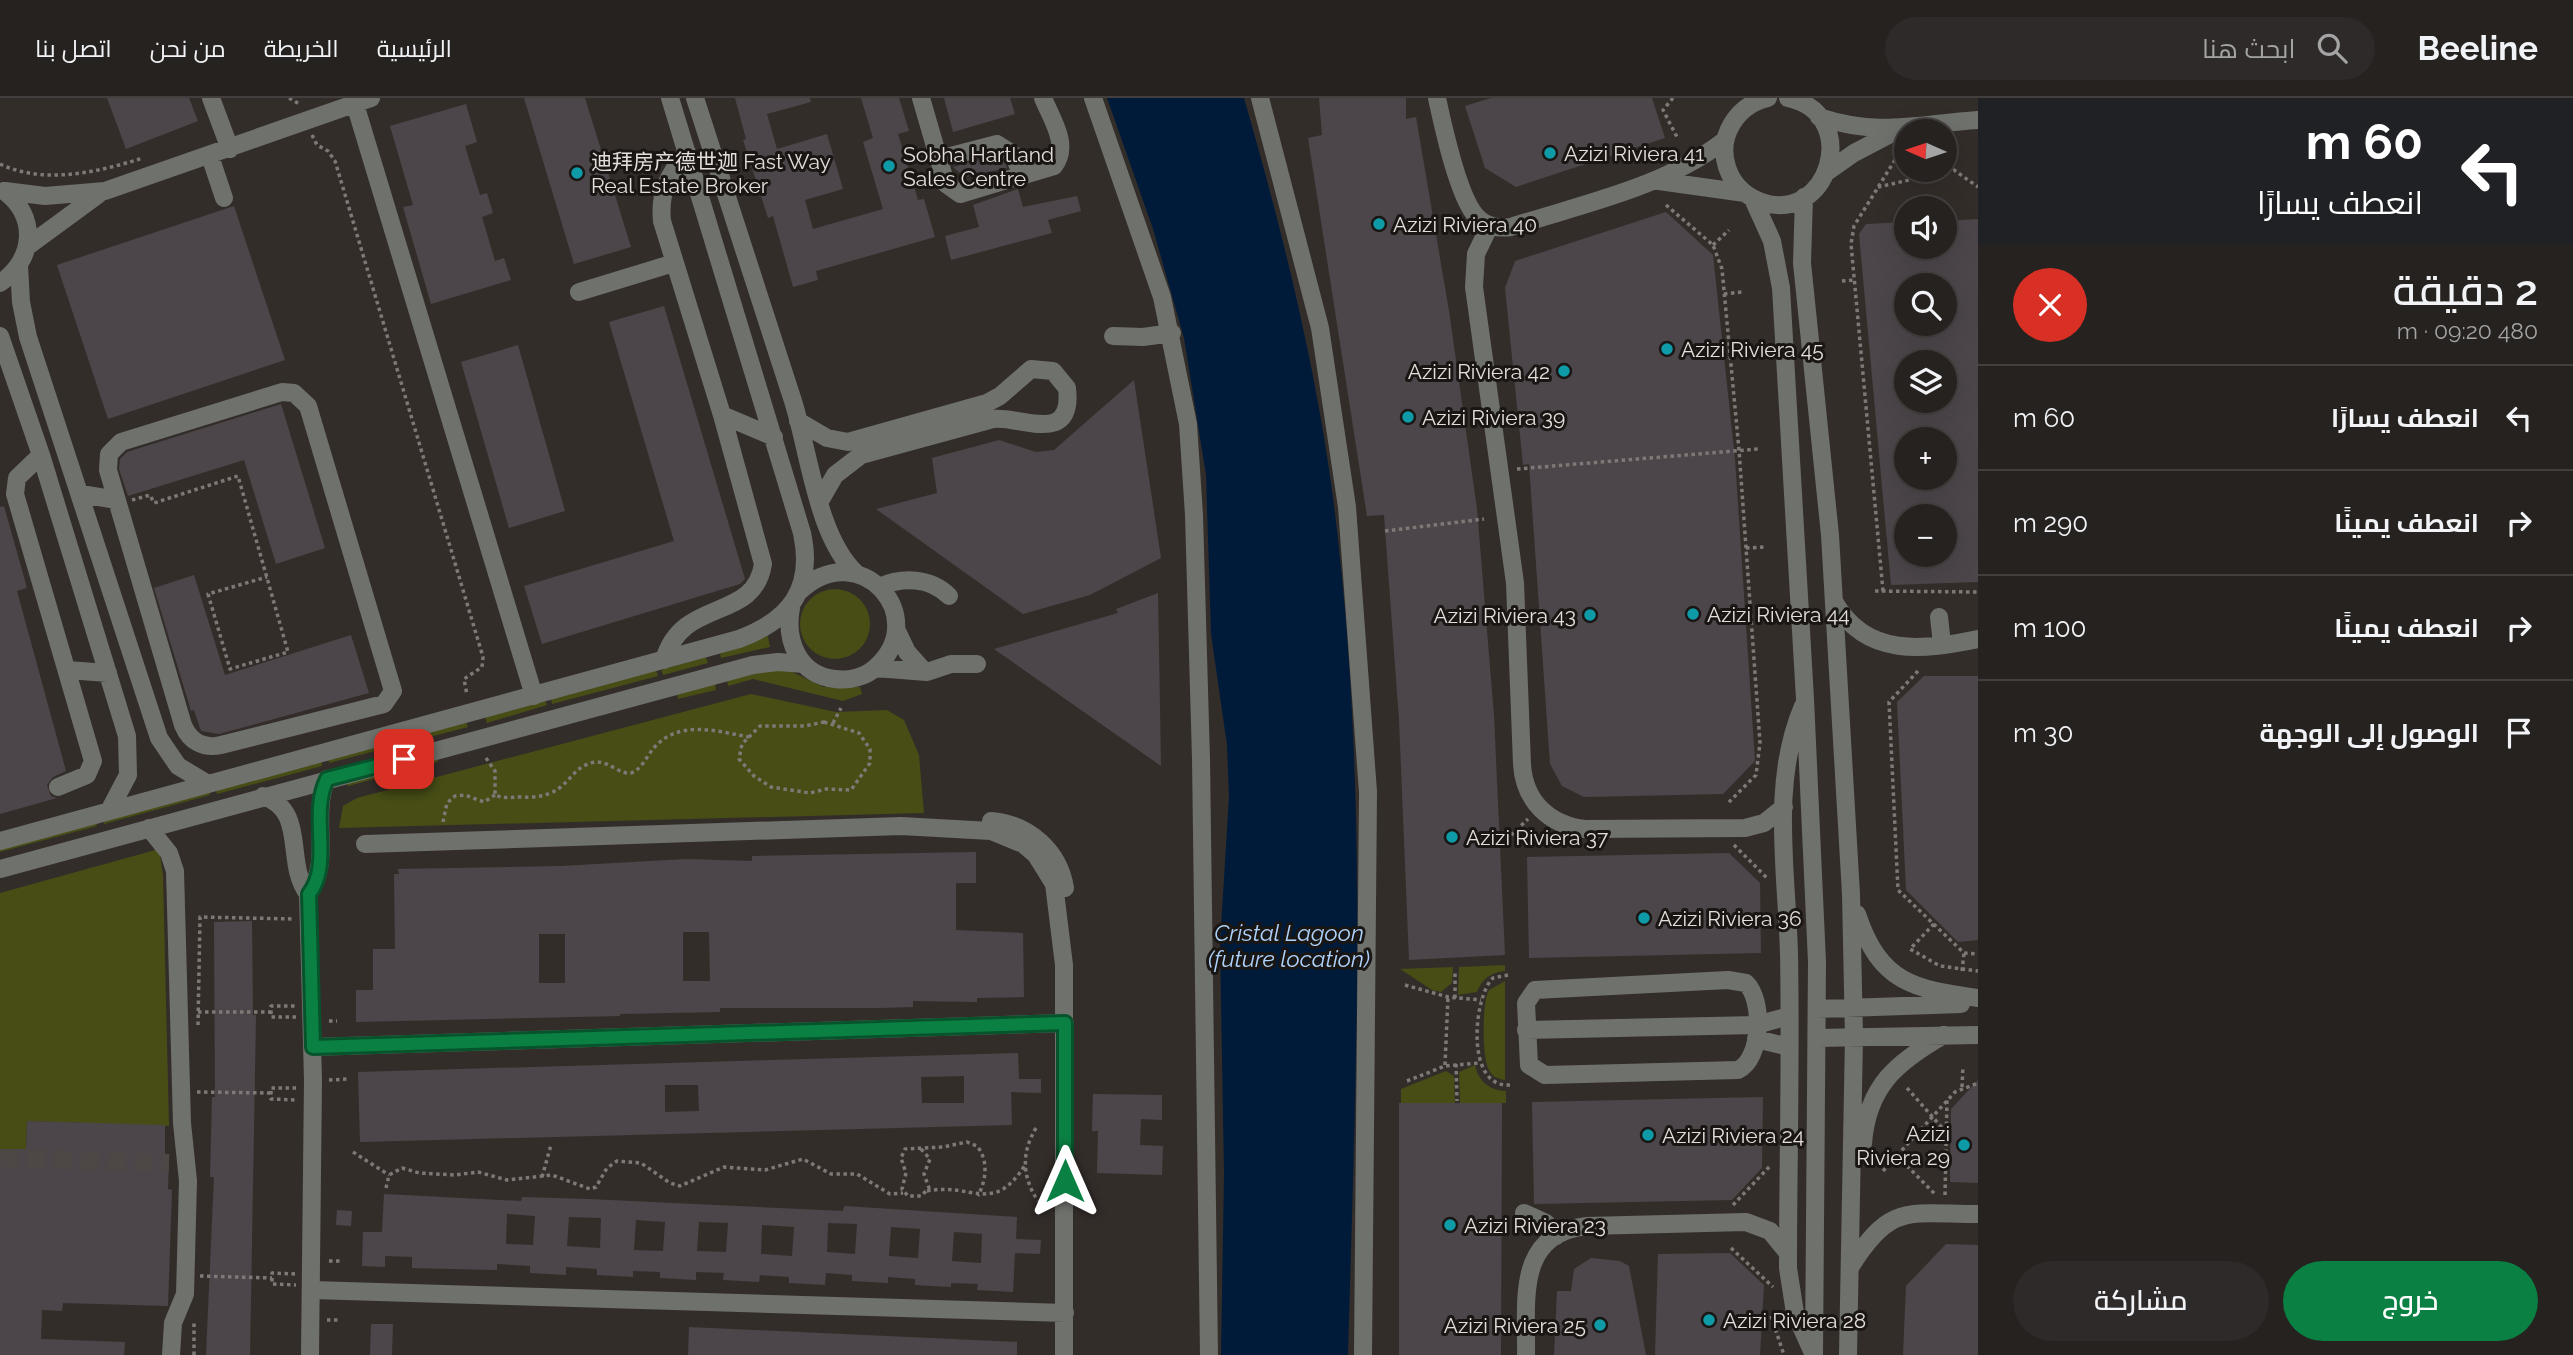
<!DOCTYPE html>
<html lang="ar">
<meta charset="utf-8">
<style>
:root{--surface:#262220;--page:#2e2a29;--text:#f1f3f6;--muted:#a4a4a5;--line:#423f3e;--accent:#0b8043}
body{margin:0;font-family:Raleway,Cairo,"Noto Sans SC",sans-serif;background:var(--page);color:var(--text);direction:rtl;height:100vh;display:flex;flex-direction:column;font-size:26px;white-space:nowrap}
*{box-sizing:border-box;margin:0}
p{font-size:23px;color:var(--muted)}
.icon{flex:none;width:38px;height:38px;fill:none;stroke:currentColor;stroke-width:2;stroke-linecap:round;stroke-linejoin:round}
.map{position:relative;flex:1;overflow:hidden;direction:ltr}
.drawer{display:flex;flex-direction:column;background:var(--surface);width:595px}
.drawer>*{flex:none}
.guide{background:#202124;color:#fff;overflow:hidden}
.needle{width:46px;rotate:273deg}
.buttons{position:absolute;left:1894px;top:21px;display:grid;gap:14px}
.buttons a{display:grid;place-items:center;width:63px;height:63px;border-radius:50%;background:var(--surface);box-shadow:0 7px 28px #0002,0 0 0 2px var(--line);font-size:35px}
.pin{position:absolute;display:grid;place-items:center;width:60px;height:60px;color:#fff;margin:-30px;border-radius:14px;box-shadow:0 4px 10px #0006}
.me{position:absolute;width:77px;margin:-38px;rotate:0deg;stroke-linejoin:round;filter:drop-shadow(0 0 5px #0008)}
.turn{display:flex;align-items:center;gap:24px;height:147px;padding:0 35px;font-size:32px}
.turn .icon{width:91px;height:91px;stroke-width:2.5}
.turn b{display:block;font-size:49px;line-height:60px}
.round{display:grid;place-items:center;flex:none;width:74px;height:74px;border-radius:37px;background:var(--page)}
.headline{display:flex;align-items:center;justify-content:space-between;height:119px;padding:0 35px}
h1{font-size:42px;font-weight:600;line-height:52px}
.cta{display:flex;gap:14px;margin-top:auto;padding:14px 35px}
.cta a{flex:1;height:80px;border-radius:42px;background:var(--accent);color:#fff;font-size:28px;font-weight:600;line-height:80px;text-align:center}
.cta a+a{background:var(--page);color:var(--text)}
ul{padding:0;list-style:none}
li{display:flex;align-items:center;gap:21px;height:105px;padding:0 35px;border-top:2px solid var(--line)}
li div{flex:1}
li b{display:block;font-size:26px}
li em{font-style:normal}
header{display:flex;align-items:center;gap:42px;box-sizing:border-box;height:98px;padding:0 35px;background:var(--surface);border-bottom:2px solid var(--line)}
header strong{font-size:33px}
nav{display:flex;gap:38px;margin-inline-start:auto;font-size:24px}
.search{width:490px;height:63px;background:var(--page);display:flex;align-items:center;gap:18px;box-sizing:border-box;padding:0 24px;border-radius:38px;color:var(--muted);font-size:26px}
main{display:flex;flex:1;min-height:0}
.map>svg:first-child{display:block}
</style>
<header>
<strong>Beeline</strong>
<div class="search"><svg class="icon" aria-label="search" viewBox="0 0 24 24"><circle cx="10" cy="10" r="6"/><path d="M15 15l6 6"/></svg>ابحث هنا</div>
<nav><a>الرئيسية</a><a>الخريطة</a><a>من نحن</a><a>اتصل بنا</a></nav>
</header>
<main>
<section class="drawer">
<div class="guide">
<div class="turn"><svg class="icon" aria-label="left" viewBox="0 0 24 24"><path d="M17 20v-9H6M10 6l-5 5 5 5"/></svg><div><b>60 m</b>انعطف يسارًا</div></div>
</div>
<div class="headline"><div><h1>2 دقيقة</h1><p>480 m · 09:20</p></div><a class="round" style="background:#d93025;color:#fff"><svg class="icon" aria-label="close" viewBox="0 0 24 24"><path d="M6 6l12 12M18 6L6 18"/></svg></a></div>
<ul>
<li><svg class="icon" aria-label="left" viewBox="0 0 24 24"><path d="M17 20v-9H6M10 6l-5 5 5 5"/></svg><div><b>انعطف يسارًا</b></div><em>60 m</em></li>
<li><svg class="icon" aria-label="right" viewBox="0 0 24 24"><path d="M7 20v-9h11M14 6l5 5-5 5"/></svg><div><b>انعطف يمينًا</b></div><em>290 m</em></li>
<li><svg class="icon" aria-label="right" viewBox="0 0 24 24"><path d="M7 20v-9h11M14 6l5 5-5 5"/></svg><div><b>انعطف يمينًا</b></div><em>100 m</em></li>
<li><svg class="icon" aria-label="arrive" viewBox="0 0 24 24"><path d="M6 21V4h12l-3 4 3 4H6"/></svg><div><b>الوصول إلى الوجهة</b></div><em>30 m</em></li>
</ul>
<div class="cta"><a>خروج</a><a>مشاركة</a></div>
</section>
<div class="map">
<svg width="1978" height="1257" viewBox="0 0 1978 1257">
<rect width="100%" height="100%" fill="#332d2a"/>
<!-- green -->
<path fill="#474d15" d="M800 526a35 35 0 1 1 70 0a35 35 0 1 1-70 0Z
M768,538l2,11 -49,11 -1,-4z
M706,559l2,6 -45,12 -2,-5z
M765,571l23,1 35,17h37l2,7 -19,7 -90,-22 -25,7 -1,-6z
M656,572l2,6 -106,28 -1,-6z
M715,585l1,7 -38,9 -1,-6z
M751,596l85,18 51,-2 17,10 15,35 5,58 -585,15 4,-22 14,-8z
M545,602l2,5 -60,18 -2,-6z
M466,623l2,6 -139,36 -1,-5z
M437,658l1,6 -90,24 -3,-4z
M321,661l1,7 -105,28 -2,-7z
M209,692l1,5 -106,29 -1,-6z
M96,722l1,6 -97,26v-6z
M159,751l4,26 6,251 -142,-5 -1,28h-26v-256z
M1505,867v6c-14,1 -23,8 -28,21l-19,3 1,-28z
M1453,869l-1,16 -11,9 -9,-2 -32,-21z
M1505,883v99c-8,-1 -14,-4 -17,-12 -6,-13 -6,-67 1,-78z
M1475,967c4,17 14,25 31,26v12h-46l-1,-31z
M1446,973l8,5 1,27h-54v-14z"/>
<!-- water -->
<path fill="#001b3a" d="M1107,0h137c37,128 70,260 88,392 38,287 24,576 16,865h-127l3,-182 -4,-230 9,-146 -2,-52 -16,-111 -5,-159 -22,-137 -31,-109z"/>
<!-- building -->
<path fill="#4c464a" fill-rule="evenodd" d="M107,0h82l9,23 -72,28z
M524,0h61l46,149 -57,17z
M735,0h75l1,4 -44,12 10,35 50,-15 16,55 -38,11 8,29 70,-20 -20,-67 10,-4 -12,-40h38l10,33 -11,3 20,66 6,-1 11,38 -119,34 2,9 -25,7 -20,-71 -5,2 -25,-78 3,-1z
M944,0h66l5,16 -62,18z
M1319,0h87v21l10,-2 33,194 28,198 17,207 11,239 -96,5 -10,-240 -15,-205 -17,1 -59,-378 14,-3z
M1491,0h161l13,40 -149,49 -31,-19 -20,-62z
M466,6l11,38 -12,4 15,49 7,-2 6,20 -11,4 13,44 9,-3 7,22 -80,24 -28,-97 10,-2 -23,-79z
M995,58l10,6 2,6 -42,9 -12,-10z
M1018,91l5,18 54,-11 4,15 -33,9 4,13 -101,27 -6,-24 34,-9 -6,-22z
M234,108l51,154 -177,59 -51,-154z
M1666,114l47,43 22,204 20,302 -32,33 -139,3 -22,-11 -12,-22 -21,-300 -6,1 -18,-177 10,-27z
M1978,121v363l-87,3 -32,-351 7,-10 40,-2v25h38v-26zM1906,187h38v39h-38zM1906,264h38v39h-38zM1906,341h38v39h-38zM1906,418h38v39h-38z
M664,208l81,273 -5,5 -198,60 -18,-58 150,-45 -65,-219z
M518,247l47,166 -56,17 -48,-166z
M1134,282l27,178 -71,37 -67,19 -147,-105 61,-16 -5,-35 67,-18 37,12 18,-2z
M281,306l44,144 -49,16 -32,-104 -116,36 -9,-27 1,-10 7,-7z
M4,408l23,82 -10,3 49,180 -13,6 -6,8 4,11 6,2 -57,16v-307z
M194,477l31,100 126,-40 18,58 -150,41 -18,-3 -7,-21 -3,1 -37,-123z
M1158,495l3,173 -167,-117 124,-36 -2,-4z
M1924,578h54v264l-20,2 -52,-52 -9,-188z
M976,754v31h-20v47l67,3 1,64 -47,1v4l-64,-1v6l-34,1h-159v4l-100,2v2l-264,6v-32h17v-41h22l-1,-75h5l-1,-5 163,-3 125,-7 66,2v-5zM683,834h26l1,49h-27zM539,836h26v49h-26z
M1729,755l31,30 1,70 -232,5 -2,-101z
M252,823l1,94h3l-6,340h-44l8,-178h-4l2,-80h3l-1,-175z
M1018,955l1,26h22v14l-30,-1 1,33 -652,17 -2,-70zM964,978v27h-42l-1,-26zM665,987h33l1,26 -34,1z
M1978,982v103l-28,-1 1,-73z
M1093,996l69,1v25l-21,-1 -1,26 23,1 -1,29 -65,-2 1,-42h-6z
M1763,999l-1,71 -30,32 -198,4 -2,-102z
M1399,1005h103l-1,252h-102z
M27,1023l138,4v30h4l-1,34 4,1 -4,116 -105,-3 -1,8 -20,-1 -1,29 84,3 -1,13h-124v-206h26z
M384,1096l137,7 1,-4 66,2 255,12 1,-5 173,11 -1,22 25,1 -1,14 -25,-1 -2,39 -36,-2 1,-6 -27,-1v4l-36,-2v-6l-27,-2v6l-36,-2v-6l-26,-2 -1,12 -36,-2v-6l-29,-2 -1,7 -36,-2 1,-7 -28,-1v8l-36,-2v-6l-27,-1v6l-36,-2v-6l-31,-2v8l-36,-2v-7l-33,-2v6l-85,-2v-11l-27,-1v11l-23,-1 1,-34h19zM507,1116l28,2 -2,29 -27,-1zM569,1119l32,1 -1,30 -33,-2zM636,1122l29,2 -2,29 -29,-1zM699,1124l29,1 -2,29 -29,-1zM828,1125l29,1 -2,30 -28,-2zM762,1127l32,2 -2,29 -31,-2zM891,1129l29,2 -2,29 -29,-2zM954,1134l28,2 -1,29 -29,-2z
M337,1112l15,1 -1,15 -15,-1z
M1946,1146l32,1v110h-75l3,-69z
M1730,1155l34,32 -4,70h-105l3,-101z
M1591,1160l29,3 9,5 17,89h-92l3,-64h14l3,-22z
M371,1226h22l-1,31h-22z
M689,1229l328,15v13h-329z"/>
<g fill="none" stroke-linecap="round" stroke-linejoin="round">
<!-- minor-tunnel -->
<path stroke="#4d4845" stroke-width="18" stroke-dasharray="18 9" stroke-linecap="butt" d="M0,1060l169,5"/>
<!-- path -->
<path stroke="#7e7976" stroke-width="3.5" stroke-dasharray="3.5 3.5" stroke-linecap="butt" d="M289,0l12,7
M1673,0l-10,12 15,29
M312,37l5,10 11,6 7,10 148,496 -1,10 -18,12 3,16
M0,66c45,21 98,8 143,-6
M1878,89l76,-17 24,17
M1666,107l47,40 9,24 17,181 21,293 -4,32 -29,29
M1713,147l16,-15
M1842,183l12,-1
M1724,196l18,-2
M1517,371l241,-20
M132,402l18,-5 4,8 84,-27 50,176 -58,17 -22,-75 59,-17
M1385,433l99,-12
M1746,450l19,-1
M1875,493l103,1
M1883,493l-32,-347 3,-18 44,-71
M1918,573l-29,31 9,188 66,63 14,1
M824,624l35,11 11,16v14l-19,27 -25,-1 -16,4 -39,-6 -17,-11 -15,-17 3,-15 18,-18h45z
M833,625l8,-15
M486,660l9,13v24c10,4 16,2 26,2 51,3 44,-31 75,-35 13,-1 24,13 35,11 10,-3 16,-17 22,-24 25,-30 63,-18 96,-12
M443,724l4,-19 8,-7 10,-1 19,7 11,-7
M1506,742l22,-21
M1734,747l34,34
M1934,826l-24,25 30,17 38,5
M1962,873l2,-18
M1508,877l-15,3c-19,17 -29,110 17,107
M1405,887l43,12 33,3
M1455,900v-28
M198,914h73
M296,919h-25v-11h26
M329,923h8
M198,927l2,-108 94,2
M1456,966l1,37
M1445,967l3,-68
M329,982l19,-1
M1407,983l38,-15 34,-3
M1962,989l1,-21
M296,990h-25v11l26,1
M1907,990l38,43
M197,994l74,1
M1036,1030c-15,25 -14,49 2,73
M921,1051l9,10 -6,15 5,14 -8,8h-13l-6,-7 4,-16 -5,-15 4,-9 38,-2 24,-5 10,4c12,15 9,34 1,50
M353,1054l36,23
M1897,1058l39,39
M1883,1073l72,-79 23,-9
M542,1079l9,-32
M386,1090l3,-13 13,-7 17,5 36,2 23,-3 29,8 45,-5 38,14 6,-2 11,-19 10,-7 24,2 29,20 10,3 44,-19 41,3 38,-11 28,15h26l33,20 13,-1
M927,1093c45,-9 66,25 98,-26
M1945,1097l2,-95
M1733,1107l38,-40
M1731,1150l42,39
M329,1163h11
M295,1176l-23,-1v11l24,1
M200,1178l72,2
M1771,1218l13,39
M327,1222h14
M194,1257v-35"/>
<!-- minor -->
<path stroke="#6f716d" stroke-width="18" d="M211,0l19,51
M695,0c32,101 65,202 98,303 16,50 24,136 63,172
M921,0l25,86 14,10 94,-28c16,-21 -2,-46 -11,-68
M1093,0l69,199 26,127 6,91 7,244 8,596
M1260,0l60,230 27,179 21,285 -5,563
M1437,0c6,28 21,98 39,118 9,10 22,13 35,11 74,-24 152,-39 214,-87
M1768,0c-31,7 -51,38 -41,69 5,16 17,28 32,34 70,27 104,-87 29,-103
M355,6l179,592
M1819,19c61,20 98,7 159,3
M210,58l14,42
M939,61l58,-15 17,11 8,22
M1827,74l27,-19 44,-23
M1659,83l86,12
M5,93l40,5 60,-5 266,-93
M1804,99l-2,66 28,272 21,359 3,143 -6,318
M1753,101l19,42 9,47 24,411 12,263 -3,393
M1490,127l-14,29 -2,33 41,296 7,181c2,37 27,61 63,65l160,-1 19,-5 20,-16
M28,148l71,-52
M19,168l2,36 7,35 131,401 19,28 30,18
M0,185c35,-23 38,-67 4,-92
M579,194l95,-29
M0,238l41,119 86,281 1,39 -19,36
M1113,238l30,1 29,-4
M282,294l12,1 14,13 85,285 -9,13 -163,41c-17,4 -31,-3 -38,-20l-75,-255 1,-16 12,-12z
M722,317l52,22
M798,323l29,17 21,4 139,-39 13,-7 31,-27 22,2 14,17c7,59 -48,27 -74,31l-132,36 -26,20 -15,26
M41,357l-24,23 -2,16 78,267 -6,14 -29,12
M81,396l36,6
M879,489c23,-10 51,-10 70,9
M1835,505c32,55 89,47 143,36
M791,510c-6,32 7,67 44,71 14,2 30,-2 40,-11 58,-50 -15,-133 -75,-77
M1939,519l3,27
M896,531l11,23 17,19
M664,562c19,-64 90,-37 99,-96l-41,-149 -60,-194c-3,-29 7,-48 25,-69
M875,570l52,4 24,-8h26
M67,572l41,3
M1803,608c-33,77 -16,166 -14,248 2,104 -1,209 -1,314l7,45 18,40
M263,698c45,15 21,67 45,98l5,186 -3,275
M991,723c38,3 68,30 74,67
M149,730l20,25 6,18 7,252 6,58 -3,113 -12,29 -2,32
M0,743l739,-202c51,-19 75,-50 63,-106l-132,-435
M365,746l536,-18 90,5 32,13 13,11 18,29 10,81v390
M0,771l753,-204 25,-3 26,2
M308,796c25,-31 2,-79 19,-115
M1857,816c23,69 56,75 121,84
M1728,882l18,3c18,17 16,76 -8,87l-193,5 -16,-10 -3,-62 9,-13z
M1817,911l144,-5
M1526,932l230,-5 33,-9
M1817,940l161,-3
M1756,941l33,8
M313,949l752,-24
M1863,1046c4,-58 34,-82 81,-109
M1524,1115l22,10 10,13
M1851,1168c40,-64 58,-52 127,-52
M312,1192l753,23
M1526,1257c1,-54 -11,-121 61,-129l159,-4 24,9 18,22"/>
</g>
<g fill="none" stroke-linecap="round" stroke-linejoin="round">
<!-- route casing -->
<g stroke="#07532c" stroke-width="18">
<path id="route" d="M404,661l-77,20c-18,36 6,84 -18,115l4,153 752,-24v158"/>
</g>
<!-- route -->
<use href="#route" stroke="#0b8043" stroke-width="12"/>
</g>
<!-- markers -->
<g fill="#0f9aa8" stroke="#191614" stroke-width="2.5">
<circle cx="1550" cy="55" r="7"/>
<circle cx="889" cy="68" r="7"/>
<circle cx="577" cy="75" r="7"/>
<circle cx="1379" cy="126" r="7"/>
<circle cx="1667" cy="251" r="7"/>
<circle cx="1564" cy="273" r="7"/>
<circle cx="1408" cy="319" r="7"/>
<circle cx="1693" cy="516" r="7"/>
<circle cx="1590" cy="517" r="7"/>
<circle cx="1452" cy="739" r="7"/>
<circle cx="1644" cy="820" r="7"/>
<circle cx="1648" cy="1037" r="7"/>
<circle cx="1964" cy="1047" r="7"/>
<circle cx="1450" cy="1127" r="7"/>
<circle cx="1709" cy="1222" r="7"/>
<circle cx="1600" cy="1227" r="7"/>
</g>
<g text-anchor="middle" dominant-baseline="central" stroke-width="6" stroke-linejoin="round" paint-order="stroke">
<!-- poi labels -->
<g font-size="21" fill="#e3dedc" stroke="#191614" text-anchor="start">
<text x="1564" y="55">Azizi Riviera 41</text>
<text x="903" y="56">Sobha Hartland<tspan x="903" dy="24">Sales Centre</tspan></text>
<text x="591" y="63">迪拜房产德世迦 Fast Way<tspan x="591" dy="24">Real Estate Broker</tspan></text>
<text x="1393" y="126">Azizi Riviera 40</text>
<text x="1681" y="251">Azizi Riviera 45</text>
<text x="1550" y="273" text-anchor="end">Azizi Riviera 42</text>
<text x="1422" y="319">Azizi Riviera 39</text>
<text x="1707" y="516">Azizi Riviera 44</text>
<text x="1576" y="517" text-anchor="end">Azizi Riviera 43</text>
<text x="1466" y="739">Azizi Riviera 37</text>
<text x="1658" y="820">Azizi Riviera 36</text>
<text x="1950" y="1035" text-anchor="end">Azizi<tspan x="1950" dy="24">Riviera 29</tspan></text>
<text x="1662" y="1037">Azizi Riviera 24</text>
<text x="1464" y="1127">Azizi Riviera 23</text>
<text x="1723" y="1222">Azizi Riviera 28</text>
<text x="1586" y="1227" text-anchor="end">Azizi Riviera 25</text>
</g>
<!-- water labels -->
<g font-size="23" font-style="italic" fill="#aed2fc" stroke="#191614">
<text x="1289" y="834">Cristal Lagoon<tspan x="1289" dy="26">(future location)</tspan></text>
</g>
</g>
</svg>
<div class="buttons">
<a><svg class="needle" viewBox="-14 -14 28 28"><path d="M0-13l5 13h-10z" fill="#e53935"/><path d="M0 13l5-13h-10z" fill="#a4a4a5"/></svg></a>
<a><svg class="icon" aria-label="sound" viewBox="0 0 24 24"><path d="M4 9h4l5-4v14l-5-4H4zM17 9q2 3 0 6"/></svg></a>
<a><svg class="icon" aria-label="search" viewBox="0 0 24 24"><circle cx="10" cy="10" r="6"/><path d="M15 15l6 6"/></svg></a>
<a><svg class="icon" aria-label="layers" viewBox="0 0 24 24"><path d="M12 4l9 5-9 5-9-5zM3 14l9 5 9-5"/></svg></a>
<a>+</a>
<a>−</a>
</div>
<div class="pin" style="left:404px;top:661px;background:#d93025"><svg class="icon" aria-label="arrive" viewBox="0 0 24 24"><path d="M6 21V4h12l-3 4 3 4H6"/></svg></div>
<svg class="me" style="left:1065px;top:1083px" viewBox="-20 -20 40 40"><path d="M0-17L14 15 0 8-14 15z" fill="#0b8043" stroke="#fff" stroke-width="4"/></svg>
</div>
</main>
